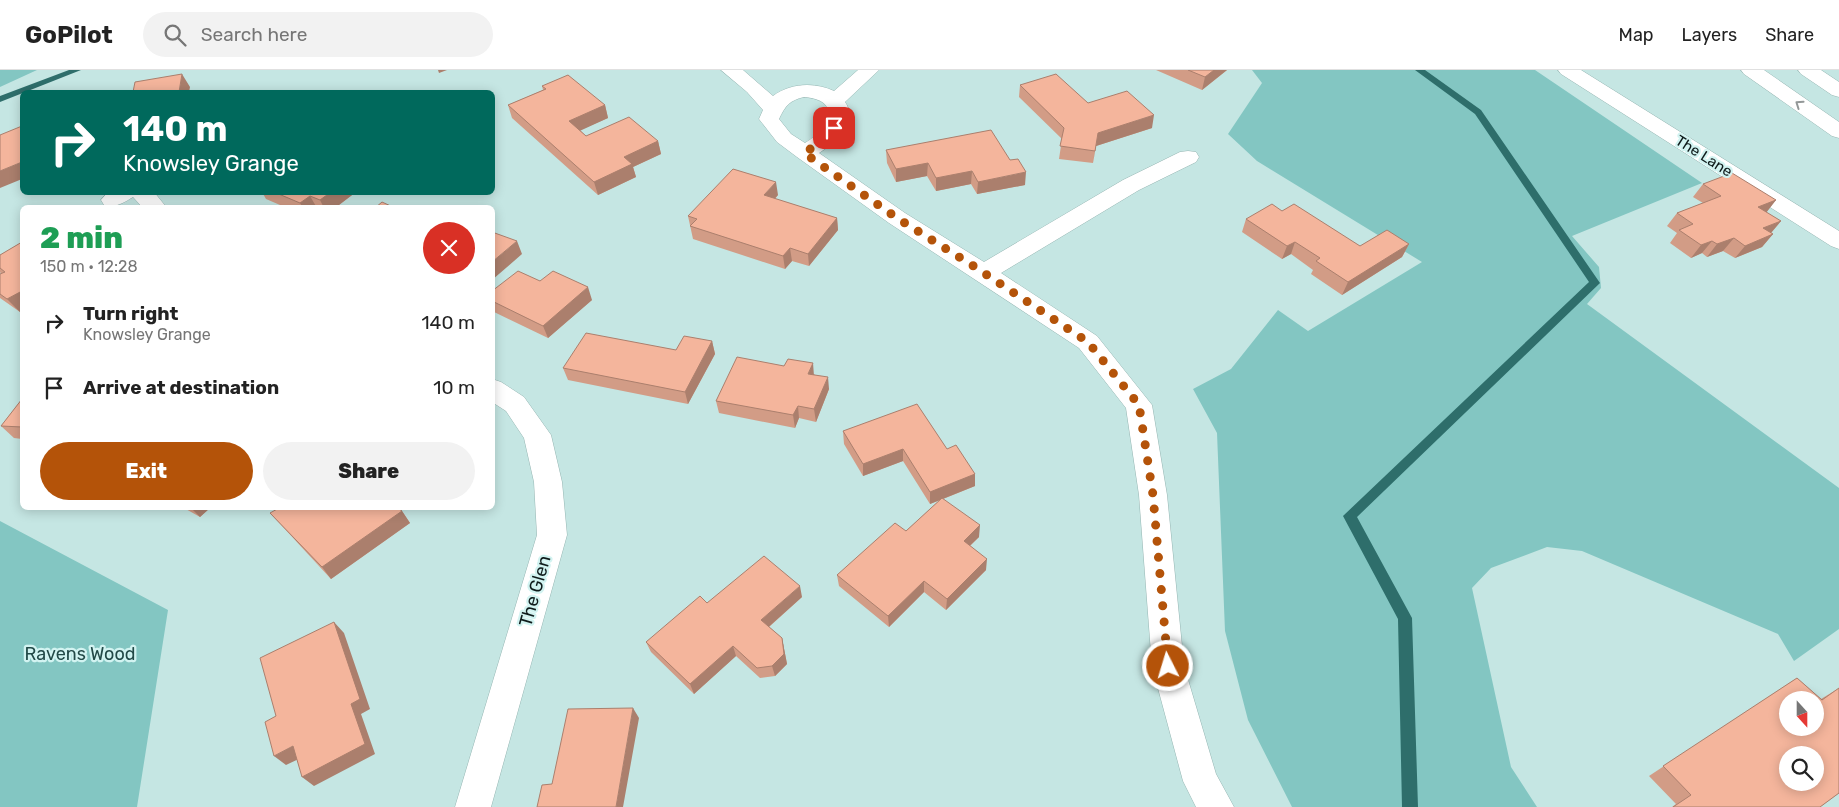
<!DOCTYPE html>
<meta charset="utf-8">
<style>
:root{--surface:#fff;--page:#f2f2f2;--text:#222;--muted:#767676;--line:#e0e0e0;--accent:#b45309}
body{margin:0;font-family:Rubik,sans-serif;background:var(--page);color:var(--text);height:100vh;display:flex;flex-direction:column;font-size:19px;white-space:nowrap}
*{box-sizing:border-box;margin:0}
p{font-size:16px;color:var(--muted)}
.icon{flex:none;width:28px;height:28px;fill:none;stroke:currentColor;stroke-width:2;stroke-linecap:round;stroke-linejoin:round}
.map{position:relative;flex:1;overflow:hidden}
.details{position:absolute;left:20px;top:135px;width:475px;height:305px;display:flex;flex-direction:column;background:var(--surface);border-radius:8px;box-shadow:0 2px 12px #0003}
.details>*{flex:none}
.guide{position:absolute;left:20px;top:20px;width:475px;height:105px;border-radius:8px;box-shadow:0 2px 12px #0003;background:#00695c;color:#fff;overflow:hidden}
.needle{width:32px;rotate:159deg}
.fabs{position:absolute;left:1779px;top:621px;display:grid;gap:10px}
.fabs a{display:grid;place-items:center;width:45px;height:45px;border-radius:50%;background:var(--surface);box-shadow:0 2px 12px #0003;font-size:25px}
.pin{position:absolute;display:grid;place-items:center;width:42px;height:42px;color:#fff;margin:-21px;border-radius:10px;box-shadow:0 2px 8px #0006}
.me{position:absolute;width:55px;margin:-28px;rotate:355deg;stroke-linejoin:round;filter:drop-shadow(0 0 4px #0008)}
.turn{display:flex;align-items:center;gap:18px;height:105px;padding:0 20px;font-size:22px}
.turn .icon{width:65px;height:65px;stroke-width:2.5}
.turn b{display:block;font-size:35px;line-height:42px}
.round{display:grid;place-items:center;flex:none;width:52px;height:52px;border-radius:26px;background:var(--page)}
.head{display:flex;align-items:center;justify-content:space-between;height:85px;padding:0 20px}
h1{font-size:30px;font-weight:800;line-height:38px;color:#1e9e55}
.button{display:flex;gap:10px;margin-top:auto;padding:10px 20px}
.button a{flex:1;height:58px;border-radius:30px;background:var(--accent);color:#fff;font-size:20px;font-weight:800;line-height:58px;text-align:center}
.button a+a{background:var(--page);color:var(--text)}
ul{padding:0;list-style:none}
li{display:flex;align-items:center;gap:15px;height:65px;padding:0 20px}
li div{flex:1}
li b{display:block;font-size:19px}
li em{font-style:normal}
header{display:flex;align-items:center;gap:30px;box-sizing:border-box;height:70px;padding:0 25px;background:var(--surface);border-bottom:1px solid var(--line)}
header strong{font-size:24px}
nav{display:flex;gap:28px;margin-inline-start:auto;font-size:18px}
.search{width:350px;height:45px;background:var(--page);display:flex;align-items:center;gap:12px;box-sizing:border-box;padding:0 18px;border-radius:28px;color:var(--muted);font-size:19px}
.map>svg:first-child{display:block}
</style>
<header>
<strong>GoPilot</strong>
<div class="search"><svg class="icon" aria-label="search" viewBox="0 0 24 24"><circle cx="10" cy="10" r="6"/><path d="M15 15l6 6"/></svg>Search here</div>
<nav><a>Map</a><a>Layers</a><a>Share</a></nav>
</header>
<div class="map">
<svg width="1839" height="737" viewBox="0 0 1839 737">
<rect width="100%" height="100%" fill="#c5e6e3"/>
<!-- green -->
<path fill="#83c6c2" d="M0,0h37l-37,17z
M1252,0h283l167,113 -130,53 27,31 2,21 -14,16 252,184v141l-45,32 -16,-27 -196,-83 -35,-4 -56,21 -19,20 39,179 26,40h-245l-44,-87 -23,-89 -8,-198 -24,-44 38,-20 47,-59 30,21 114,-69 -165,-101 -29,-27 34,-51z
M0,451l168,89 -31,197h-137z"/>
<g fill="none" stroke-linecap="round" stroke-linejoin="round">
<!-- stream -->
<path fill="#2e6e6b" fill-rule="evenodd" d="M69,0h12l-81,32v-6z
M1415,0h10l56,40 119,173 -243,234 55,101 6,189h-16l-4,-188 -55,-103 246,-234 -114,-168z"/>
<!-- minor casing -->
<g stroke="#95b5b2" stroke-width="1">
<path id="minor" d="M721,0h22l30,26c18,-13 41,-14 61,-5l24,-21h21l-34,32c14,19 -11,42 -26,51l86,60 79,49 139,-82 57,-28 8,-1 8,1 3,5 -3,5 -57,28 -138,83 96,63 55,69 15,90 17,171 32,108 18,33h-38l-13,-26 -31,-115 -13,-171 -13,-87 -47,-60 -190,-125 -92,-66 -20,-15 -18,-23 4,-9 -16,-18zM804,27c39,3 26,32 1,46l-14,-9 -12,-15c6,-13 11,-19 25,-22z
M1558,0h23l258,161v18l-8,-3 -270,-172z
M108,122h46l13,16h-24l-10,-11c-10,6 -17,11 -29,8l-3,-5z
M492,309l9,3 23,15 27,38 11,47 5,53 -76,272h-36l82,-272 -3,-53 -10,-44 -18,-27 -14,-9z"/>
</g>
<!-- highway casing -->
<g stroke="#95b5b2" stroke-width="1">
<path id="highway" d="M1741,0h23l75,52v16l-7,-2 -88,-62z
M1798,0h23l18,12v15l-7,-2 -31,-21z"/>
</g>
<!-- minor -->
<use href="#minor" fill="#fff" fill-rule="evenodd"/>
<!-- highway -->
<use href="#highway" fill="#fff" fill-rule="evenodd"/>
</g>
<!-- wall -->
<path fill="#d29c86" d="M1156,0h71l-25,20z
M1020,15l68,18 64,25 -56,18 -3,17 -34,-4 3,-20 -43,-42z
M542,16l63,19 3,13 -28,12 6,6 72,5 3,13 -28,13 3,10 -38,18 -86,-77 -4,-13 35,-15z
M886,80l139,35 -48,9 -6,-10 -35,7 -9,-15 -31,6 -9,-19z
M1703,114l73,16 -10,12 15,9 -10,12 2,1 -11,13 -27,11 -12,-7 -16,6 -5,-4 -11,5 -21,-15 7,-10 -10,-7 10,-13 26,-10 -10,-6z
M262,122h94l-21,16h-48l-21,-9z
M778,125l-3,4 62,19 1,12 -29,36 -17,-5 -7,8 -92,-30 -5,-23z
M1282,141l78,35 49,-2 -7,13 -60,38 -31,-21 2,-4 -22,-16 -9,5 -40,-27 4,-13z
M22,172v68l-2,2 -20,-14v-24h1l-1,-2v-17z
M540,211l52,19 -44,38 -56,-27v-20z
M712,271l3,13 -27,50 -120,-24 -5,-12 113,-18z
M814,304l15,15 -13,33 -17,-4 -4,10 -76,-15 -3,-12z
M22,329v40l-8,-1 -13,-12z
M843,361l104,18 28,25v12l-32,13 36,38 -9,9 16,24 -40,40 -22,-18 -35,35 -50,-41 -2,-11 69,-44 34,-31 -10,4 -27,-43 -40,15 -19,-32z
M184,438h26l-10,9z
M402,441l8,12 -79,56 -61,-66z
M802,527l-33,30 13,11 5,26 -12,12 -15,2 -24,-22 -42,38 -43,-42 -5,-10 61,-39z
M1797,608l24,21 18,-11v105l-19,14h-148l4,-3 -27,-28z"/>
<!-- shaded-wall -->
<path fill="#ab7f6d" d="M438,0h9l-8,3z
M1214,0h13l-25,20 3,-13z
M182,4l8,13 -1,5h-10z
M605,35l3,13 -35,16 -4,-13z
M1154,45l-2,13 -56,18 -3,17 5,-30z
M658,71l3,13 -28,13 3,10 -38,18 -4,-13 30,-25z
M22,92v17l-22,9v-17z
M928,93l-1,13 -31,6v-13z
M972,101l-1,13 -35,7v-13z
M1026,102l-1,13 -48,9 1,-12z
M776,112l2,13 -12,13 -2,-13z
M331,122h25l-21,16h-11l-4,-8z
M310,126l7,12h-14l-3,-5z
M1776,130l-10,13 -8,-6z
M837,148l1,12 -29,36 -1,-12z
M1781,151l-11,13 -7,-6z
M1773,164l-11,13 -27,11 10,-12z
M1734,168l-11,13 -16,6 10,-13z
M517,171l5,13 -30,26v-18z
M1712,171l-10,12 -11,5 10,-13z
M1295,172l-4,12 -9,5 5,-13z
M1409,174l-7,13 -60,38 6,-13z
M790,178l2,13 -7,8 -2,-13z
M588,217l4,13 -44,38 -5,-12z
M22,221v19l-2,2 -13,-13z
M712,271l3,13 -27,50 -3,-12z
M813,293l1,13 -6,-2z
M828,307l1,12 -13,33 -2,-13z
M798,336l1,12 -4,10 -2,-13z
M903,379v12l-40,15v-12z
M975,404v12l-45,18v-12z
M191,438h19l-10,9z
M402,441l8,12 -79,56 -9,-12z
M980,455l-1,12 -16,15 1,-11z
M987,489l-1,11 -40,40 1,-11z
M924,511v11l-35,35 -1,-11z
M800,516l2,11 -38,34 -3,-11z
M334,552l10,11 26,76 -9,5 14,40 -61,32 -12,-9 49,-73z
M782,568l5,26 -12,12 -3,-10z
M733,576l3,10 -42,38 -4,-10z
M633,638l6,10 -16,89h-7z
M293,676l12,10 -19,9 -12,-9z"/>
<!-- building -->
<path fill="#f4b59c" stroke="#ab7f6d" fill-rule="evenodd" d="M1188,0h26l-9,7z
M182,4l-3,18h-46l2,-10z
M1056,4l32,29 39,-12 27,24 -56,18 -3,18 -35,-5 4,-18 -44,-43z
M568,5l37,30 -36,16 17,15 43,-19 29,24 -34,16 8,7 -38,18 -86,-77 38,-16 -4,-3z
M22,56v36l-22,9v-36z
M991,60l19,30 8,-1 8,13 -48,10 -6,-11 -36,7 -8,-15 -32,6 -10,-19z
M733,99l43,13 -12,13 73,23 -29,36 -18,-6 -7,8 -93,-30 7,-7 -9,-3z
M1732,103l44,27 -18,7 23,14 -18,7 10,6 -28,12 -11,-8 -17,6 -5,-3 -11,4 -22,-15 14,-6 -16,-11 44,-17 -18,-12z
M274,122h57l-11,8 -10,-4 -10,7z
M382,132l13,6h-20z
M1272,134l10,7 12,-7 66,42 27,-16 22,14 -61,38 -32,-21 4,-3 -25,-16 -8,4 -41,-27z
M492,162l25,9 -25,21z
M22,172v49l-15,8 -7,-5v-20l5,-2 -5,-4v-13z
M518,201l22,10 13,-10 35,16 -45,39 -51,-25v-10z
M586,263l90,17 8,-14 28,5 -27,51 -122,-24z
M737,287l47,9 4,-7 25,4 -5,11 20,3 -14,32 -16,-3 -5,9 -77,-14z
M22,329v28l-21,-1z
M917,334l30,45 9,-4 19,29 -45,18 -27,-43 -40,15 -20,-33z
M942,428l38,27 -16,16 23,18 -40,40 -23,-18 -36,35 -51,-41 58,-52 11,8z
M279,438h119l4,3 -80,56 -52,-54z
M764,486l36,30 -39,34 21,18 2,16 -12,12 -15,2 -24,-22 -43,38 -44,-42 54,-46 7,7z
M334,552l26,77 -9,5 14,40 -63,33 -9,-31 -19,10 -9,-34 11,-6 -16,-58z
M1797,608l25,22 17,-12v105l-19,14h-147l18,-12 -28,-29zM1788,630h27v28h-27zM1788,685h27v27h-27z
M633,638l-17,99h-79l5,-22 10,-1 16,-75z"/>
<!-- one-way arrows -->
<defs><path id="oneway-chevron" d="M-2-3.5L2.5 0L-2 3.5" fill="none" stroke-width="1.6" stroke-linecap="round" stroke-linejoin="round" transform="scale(1.25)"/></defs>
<use stroke="#939898" href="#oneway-chevron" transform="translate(1799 34) rotate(-145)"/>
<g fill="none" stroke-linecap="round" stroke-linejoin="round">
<!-- route -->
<path stroke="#b45309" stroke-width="9" stroke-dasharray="0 16.2" d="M834,58l-8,11 -22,14 93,65 78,49 113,75 51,63 14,90 15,171"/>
</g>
<g text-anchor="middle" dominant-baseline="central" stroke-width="4.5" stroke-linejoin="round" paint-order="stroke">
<!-- far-street labels -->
<g font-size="15" fill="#0f1b1b" stroke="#d2f3f1">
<text transform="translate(1704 86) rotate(32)">The Lane</text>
</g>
<!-- street labels -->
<g font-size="18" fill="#0f1b1b" stroke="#d2f3f1">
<text transform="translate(535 521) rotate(-74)">The Glen</text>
</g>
<!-- park labels -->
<g font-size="18" fill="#224947" stroke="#d2f3f1">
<text x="80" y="584">Ravens Wood</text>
</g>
</g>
</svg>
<div class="fabs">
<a><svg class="needle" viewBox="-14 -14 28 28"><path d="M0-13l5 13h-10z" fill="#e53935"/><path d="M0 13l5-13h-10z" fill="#767676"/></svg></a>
<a><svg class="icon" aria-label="search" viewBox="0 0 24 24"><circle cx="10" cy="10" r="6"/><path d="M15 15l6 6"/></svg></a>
</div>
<div class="pin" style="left:834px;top:58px;background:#d93025"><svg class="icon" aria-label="arrive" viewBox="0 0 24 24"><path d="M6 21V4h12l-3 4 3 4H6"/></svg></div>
<svg class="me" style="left:1168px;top:596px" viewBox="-20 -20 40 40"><circle r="17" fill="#b45309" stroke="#fff" stroke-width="3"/><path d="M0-11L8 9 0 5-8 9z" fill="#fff"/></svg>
<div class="guide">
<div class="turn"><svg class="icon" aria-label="right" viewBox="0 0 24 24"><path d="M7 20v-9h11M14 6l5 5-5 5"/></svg><div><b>140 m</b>Knowsley Grange</div></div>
</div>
<section class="details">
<div class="head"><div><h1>2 min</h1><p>150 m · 12:28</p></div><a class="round" style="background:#d93025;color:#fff"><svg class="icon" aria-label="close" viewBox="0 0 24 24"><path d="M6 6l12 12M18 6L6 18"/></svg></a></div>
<ul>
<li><svg class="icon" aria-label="right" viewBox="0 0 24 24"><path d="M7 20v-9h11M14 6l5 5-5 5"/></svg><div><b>Turn right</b><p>Knowsley Grange</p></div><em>140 m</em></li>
<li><svg class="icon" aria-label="arrive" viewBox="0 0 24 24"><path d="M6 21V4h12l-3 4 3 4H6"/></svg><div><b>Arrive at destination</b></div><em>10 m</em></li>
</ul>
<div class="button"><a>Exit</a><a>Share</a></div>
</section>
</div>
